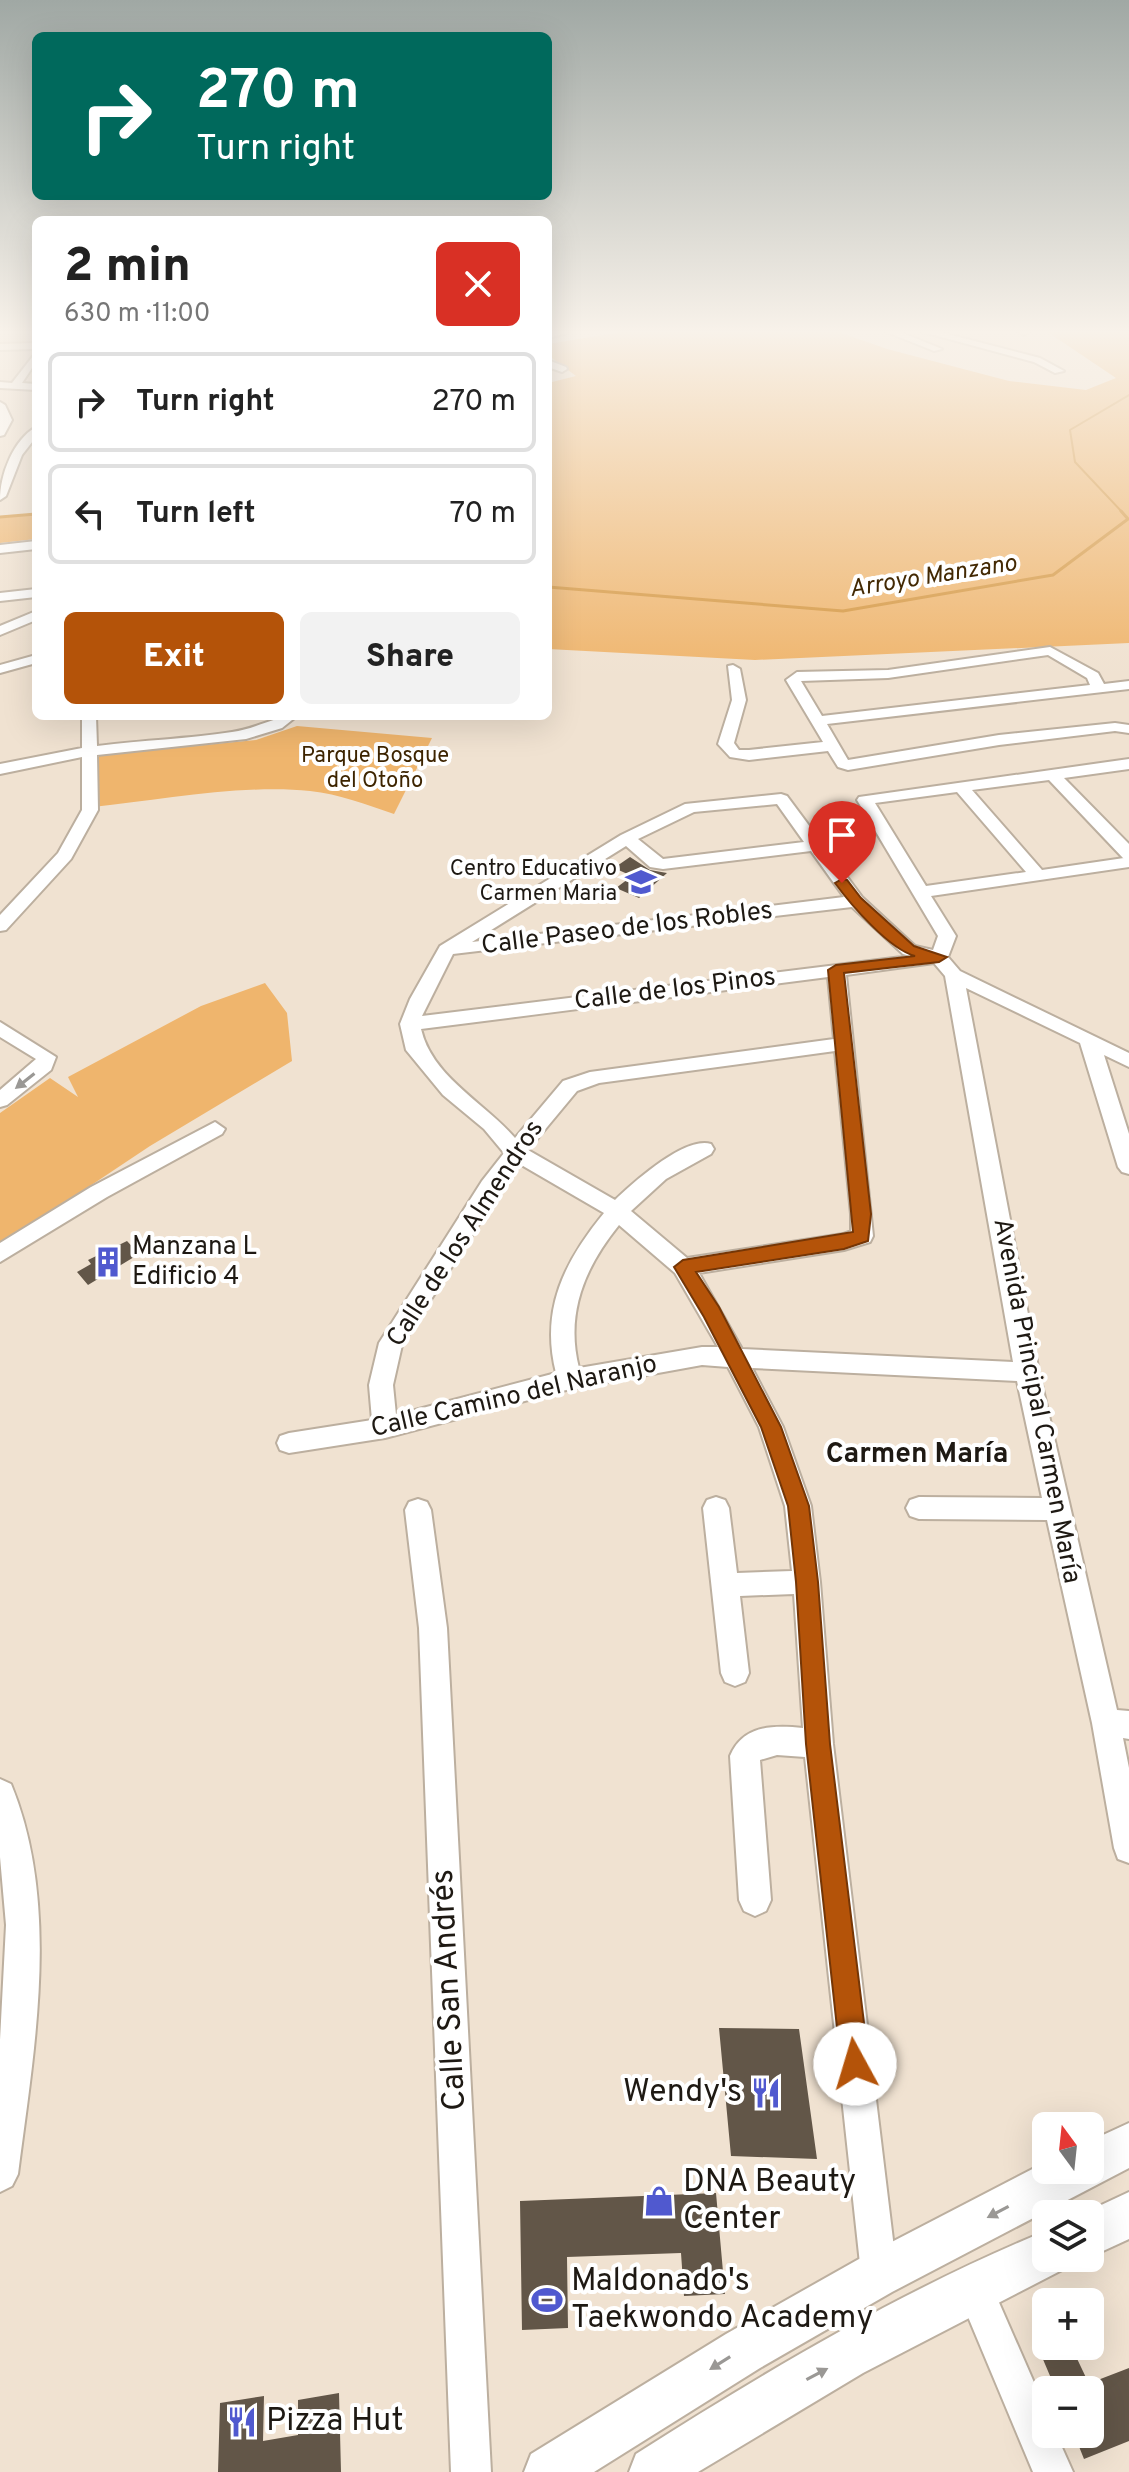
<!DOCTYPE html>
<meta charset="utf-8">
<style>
:root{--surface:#fff;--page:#f2f2f2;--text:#222;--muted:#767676;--line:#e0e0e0;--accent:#b45309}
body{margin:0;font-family:Overpass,sans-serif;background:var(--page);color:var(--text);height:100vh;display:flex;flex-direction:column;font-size:30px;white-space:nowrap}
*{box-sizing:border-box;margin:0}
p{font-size:26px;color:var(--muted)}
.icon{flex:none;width:44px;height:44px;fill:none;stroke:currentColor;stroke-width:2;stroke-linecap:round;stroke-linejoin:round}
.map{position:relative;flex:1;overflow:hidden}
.details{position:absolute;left:32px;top:216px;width:520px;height:504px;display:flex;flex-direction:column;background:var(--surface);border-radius:12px;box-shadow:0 8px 32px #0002}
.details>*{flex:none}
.banner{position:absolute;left:32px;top:32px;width:520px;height:168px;border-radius:12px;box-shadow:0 8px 32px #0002;background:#00695c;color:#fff;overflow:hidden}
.needle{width:52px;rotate:345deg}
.fabs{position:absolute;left:1032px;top:2112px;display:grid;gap:16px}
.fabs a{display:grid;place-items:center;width:72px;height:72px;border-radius:12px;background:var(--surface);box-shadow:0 8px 32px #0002;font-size:40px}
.pin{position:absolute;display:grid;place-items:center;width:68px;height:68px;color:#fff;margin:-82px -34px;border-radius:50% 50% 50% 0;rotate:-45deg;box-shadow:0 0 8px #0007}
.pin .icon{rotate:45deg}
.me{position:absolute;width:88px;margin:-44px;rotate:354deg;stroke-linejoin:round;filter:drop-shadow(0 0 6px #0008)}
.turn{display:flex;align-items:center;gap:28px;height:168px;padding:0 32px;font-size:36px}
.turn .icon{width:104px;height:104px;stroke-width:2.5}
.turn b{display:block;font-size:56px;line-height:68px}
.round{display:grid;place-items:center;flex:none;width:84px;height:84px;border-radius:12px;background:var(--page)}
.headline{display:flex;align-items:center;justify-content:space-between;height:136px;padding:0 32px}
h1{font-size:48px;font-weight:800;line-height:60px}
.primary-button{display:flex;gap:16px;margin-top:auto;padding:16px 32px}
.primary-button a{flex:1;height:92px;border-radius:12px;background:var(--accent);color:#fff;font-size:32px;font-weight:800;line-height:92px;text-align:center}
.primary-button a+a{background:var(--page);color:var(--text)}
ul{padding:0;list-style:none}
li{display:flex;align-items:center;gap:24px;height:100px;margin:0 16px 12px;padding:0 16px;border:4px solid var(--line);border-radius:12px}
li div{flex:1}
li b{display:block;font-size:30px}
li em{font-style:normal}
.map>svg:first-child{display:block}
</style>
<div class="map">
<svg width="1129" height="2472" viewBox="0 0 1129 2472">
<rect width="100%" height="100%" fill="#f0e2d1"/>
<!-- green -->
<path fill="#efb56d" d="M628,331h208l51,18 122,32 77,9 30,-12 -70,-47h83v312l-374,17 -207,-11v-266l28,-7 -28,-21v-11z
M36,514v25l-36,4v-25z
M297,726l135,12 -38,76c-27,-9 -55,-20 -84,-23 -66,-7 -150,9 -217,16l6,-52 157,-15z
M265,983l22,30 5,48 -142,85 -150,100v-133l50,-35 28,19 -10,-20 133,-71z"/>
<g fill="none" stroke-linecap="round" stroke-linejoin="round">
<!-- stream-far1 -->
<path stroke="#d5963f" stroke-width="2" d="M1123,513l-48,-51 -5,-32 59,-35"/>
<!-- stream -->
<path stroke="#d5963f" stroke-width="3" d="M0,517l36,-3
M548,587l295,24 210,-36 75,-56 -7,-8"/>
</g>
<!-- building -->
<path fill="#625648" d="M630,857l20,13 17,3 -28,25 -23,-10 16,-12 -18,-8z
M127,1241l12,13 -51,31 -11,-13 14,-8 -3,-4z
M719,2028l80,1 18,130 -86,-3z
M716,2193l9,101 -41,2 -3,-43 -114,4 1,71 -46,2 -2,-129z
M1071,2346l19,40v-3l39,-15v73l-45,18 -10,-25h16v-44h-34l-14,-33z
M339,2393l2,79h-123l2,-69 44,-7 -1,45 35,-6v-35z"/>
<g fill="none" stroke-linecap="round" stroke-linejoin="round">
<!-- minor casing -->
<g stroke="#bcaf9f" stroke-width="4">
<path id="minor" d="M569,331l-2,2 -19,5v-6z
M884,331h14l44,18 -8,2z
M919,331h17l104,27 24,13 -9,2 -21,-11z
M1016,331h12l1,1 -5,3z
M36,343v6l-36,1v-6z
M33,356l3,6 -14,21 14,1v6l-36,-2v-6l12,1z
M548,360l18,7 1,2 -5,3 -14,-5z
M0,402l5,3 7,15 -8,15 -4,1z
M36,427v10l-14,18 -16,41 -6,4c0,-25 13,-60 36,-73z
M36,541v8l-36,4v-8z
M36,589v8l-36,4v-8z
M36,611v9l-36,15v-9z
M1050,647l48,26 6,11 25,-3v8l-302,35 21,36 151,-25 116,-12 14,2v8l-14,-2 -116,14 -151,25 -10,-3 -10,-16 -79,9 -19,-3 -12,-13 14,-44 -4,-34 5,-1 7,4 6,31 -12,43 5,7h10l74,-8 -37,-62 11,-8 91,-2zM1048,655l39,23 3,7 -268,31 -21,-35 87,-3z
M36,655v8l-36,10v-8z
M82,716h14l1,30c45,-6 91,-7 135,-14 24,-3 42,-16 65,-16l-15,12 -36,11 -149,16 1,55 -27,49 -65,71 -6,1v-16l58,-62 24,-43v-53l-82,17v-10l82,-16z
M1129,759v10l-65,9 65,66v23l-198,29 25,40 -8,21 12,14 169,82v14l-25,-12 25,79v40l-7,-2 -4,-5 -38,-124 -114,-55 73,384 78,338 12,1v28l-6,-1 6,30v95l-11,-4 -4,-11 -22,-125 -45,-203 -128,-1 -9,-3 -4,-8 4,-8 9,-3 123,1 -25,-117 -265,-13 31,59 28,79 9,76 13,162 64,529 -5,13 -13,5 -13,-5 -5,-13 -56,-516 -28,-2 -17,5 11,140 -5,11 -11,5 -11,-5 -5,-11 -9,-144c13,-31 43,-31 73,-28l-9,-134 -54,2 9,77 -4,9 -10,4 -10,-4 -4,-9 -18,-165 4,-8 9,-3 9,3 4,8 8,65 55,-2 -7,-65 -26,-79 -31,-60 -26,-2 -132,24 -185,49 -96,15 -9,-3 -3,-7 3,-7 9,-3 83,-13 -3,-35 10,-42 103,-162 22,-28 -20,-24 -41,-34 -37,-45 -6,-26 10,-25 30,-53 181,-111 64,-31 96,-10 6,2 75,101 53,49 18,4 5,-14 -81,-136 2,-3zM1049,780l74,78h1l-82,12 -70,-80zM957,792l69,80 -100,14 -51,-83zM777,804l27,38 -141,17 -25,-20 56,-27zM626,846l24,21 13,2 148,-18 33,46 -372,45zM852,907l51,47 7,2 -488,60 31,-62zM934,963l11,13 68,386 -271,-13 -43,-76 145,-23 26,-8 3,-6 -27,-261zM828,977l6,62 -244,33 -27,9 -48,57c-31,-36 -83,-61 -94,-109zM835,1051l16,163v17l-8,3 -156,24 -56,-47 35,-32 45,-25 3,-5 -3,-5c-26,-8 -77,38 -96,56l-87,-50 49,-59 22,-8zM518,1163l86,50c-40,49 -64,97 -48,160l-160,42 -3,-30 9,-40zM619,1225l56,48 43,74h-16l-123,21c-14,-55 6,-101 40,-143z
M0,1022l56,35 -5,13 -44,35 -7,2v-17l36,-31 -36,-22z
M215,1122l10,7 -3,5 -115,63 -107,65v-19l91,-56z
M418,1499l9,3 4,8 16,118 44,844h-40l-32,-844 -14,-118 4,-8z
M0,1779l11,5c50,121 23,265 7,390l-6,12 -12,6v-152l6,-115 -6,-68z
M974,2270l13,5 59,135v24h10l17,38h-40l-77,-184 5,-13z"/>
</g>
<!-- major casing -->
<g stroke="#bcaf9f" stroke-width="4">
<path id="major" d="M1129,2123v45l-237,124 -132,76 -166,104h-70l7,-18 195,-120 133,-75 187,-97v8h44v-29z
M1129,2192v47l-39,18v-43h-8z
M1046,2231v27h21l-5,12 -199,103 -165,99h-69l7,-18c130,-83 267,-164 410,-223z"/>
</g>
<!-- minor -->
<use href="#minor" fill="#fff" fill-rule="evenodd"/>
<!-- major -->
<use href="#major" fill="#fff" fill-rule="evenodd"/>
</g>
<!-- one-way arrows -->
<defs><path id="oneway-solid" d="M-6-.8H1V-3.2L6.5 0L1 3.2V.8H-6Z" transform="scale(2)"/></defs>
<g fill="#9a9895">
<use href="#oneway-solid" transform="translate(25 1081) rotate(142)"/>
<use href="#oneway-solid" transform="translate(998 2212) rotate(152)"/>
<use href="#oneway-solid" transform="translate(720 2363) rotate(148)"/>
<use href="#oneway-solid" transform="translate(817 2374) rotate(-28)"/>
</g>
<!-- sky -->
<linearGradient id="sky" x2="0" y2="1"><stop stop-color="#a0a8a4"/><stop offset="0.49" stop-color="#f8f2ea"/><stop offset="1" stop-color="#f8f2ea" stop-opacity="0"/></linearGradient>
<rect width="1129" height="677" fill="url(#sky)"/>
<!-- route -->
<path fill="#b45309" stroke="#753606" stroke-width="2" d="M842,879l5,1 14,18 53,48 33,11 -8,5 -95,11 27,241 -3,27 -24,8 -148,23 23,35 62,120 28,79 9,76 12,162 39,320 -4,10 -10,4 -10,-4 -4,-10 -35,-320 -10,-162 -8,-76 -27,-79 -57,-110 -30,-50 9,-7 170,-28 -25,-262 8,-5 79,-9c-26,-7 -64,-51 -80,-73z"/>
<!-- icons -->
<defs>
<g id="school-bare" transform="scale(2.4)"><path d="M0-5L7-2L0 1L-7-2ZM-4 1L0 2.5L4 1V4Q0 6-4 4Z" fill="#5059cf" stroke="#fff" stroke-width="2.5" paint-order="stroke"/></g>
<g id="building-bare" transform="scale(2.4)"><path d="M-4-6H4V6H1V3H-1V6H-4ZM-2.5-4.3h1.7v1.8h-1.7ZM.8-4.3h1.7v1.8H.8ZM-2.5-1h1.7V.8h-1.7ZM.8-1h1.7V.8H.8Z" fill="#5059cf" stroke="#fff" stroke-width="2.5" paint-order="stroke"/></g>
<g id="restaurant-bare" transform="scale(2.4)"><path d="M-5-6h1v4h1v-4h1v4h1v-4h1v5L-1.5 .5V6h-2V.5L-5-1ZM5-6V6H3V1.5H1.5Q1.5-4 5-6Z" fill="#5059cf" stroke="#fff" stroke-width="2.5" paint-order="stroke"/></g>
<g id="shop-bare" transform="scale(2.4)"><path d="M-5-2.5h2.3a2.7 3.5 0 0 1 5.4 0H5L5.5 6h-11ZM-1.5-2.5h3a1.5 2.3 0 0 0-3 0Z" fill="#5059cf" stroke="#fff" stroke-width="2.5" paint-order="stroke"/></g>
<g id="stadium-bare" transform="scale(2.4)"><path d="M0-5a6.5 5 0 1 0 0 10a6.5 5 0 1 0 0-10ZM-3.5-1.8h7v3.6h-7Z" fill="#5059cf" stroke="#fff" stroke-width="2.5" paint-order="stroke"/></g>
</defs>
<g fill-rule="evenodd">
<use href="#school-bare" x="641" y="882"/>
<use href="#building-bare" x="108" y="1262"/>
<use href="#restaurant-bare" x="766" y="2093"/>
<use href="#shop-bare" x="659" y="2201"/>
<use href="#stadium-bare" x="547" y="2300"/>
<use href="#restaurant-bare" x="242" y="2422"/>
</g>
<g text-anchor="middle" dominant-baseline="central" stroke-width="8" stroke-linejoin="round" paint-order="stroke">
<!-- far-park labels -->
<g font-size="22" fill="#3d2400" stroke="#fff">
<text x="375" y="756">Parque Bosque<tspan x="375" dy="25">del Otoño</tspan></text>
</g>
<!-- far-poi labels -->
<g font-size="22" fill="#1e1913" stroke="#fff" text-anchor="end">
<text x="617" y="869">Centro Educativo<tspan x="617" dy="25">Carmen Maria</tspan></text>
</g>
<!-- far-water labels -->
<g font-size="24" font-style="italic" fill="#432903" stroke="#fff">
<text transform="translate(933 577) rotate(-9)">Arroyo Manzano</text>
</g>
<!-- street labels -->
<g font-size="26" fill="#1e1913" stroke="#fff">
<text transform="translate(627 929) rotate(-7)">Calle Paseo de los Robles</text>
<text transform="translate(675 990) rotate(-7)">Calle de los Pinos</text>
<text transform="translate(466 1234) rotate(-57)">Calle de los Almendros</text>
<text transform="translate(514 1397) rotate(-13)">Calle Camino del Naranjo</text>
<text transform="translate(1036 1401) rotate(79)">Avenida Principal Carmen María</text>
</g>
<!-- poi labels -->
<g font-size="26" fill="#1e1913" stroke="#fff" text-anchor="start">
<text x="132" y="1247">Manzana L<tspan x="132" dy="30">Edificio 4</tspan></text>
</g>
<!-- neighbourhood labels -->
<g font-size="28" font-weight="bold" fill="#1e1913" stroke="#fff">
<text x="917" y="1455">Carmen María</text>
</g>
<!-- near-street labels -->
<g font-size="32" fill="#1e1913" stroke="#fff">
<text transform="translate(450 1990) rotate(-93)">Calle San Andrés</text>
</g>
<!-- near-poi labels -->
<g font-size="32" fill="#1e1913" stroke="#fff" text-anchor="start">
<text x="742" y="2093" text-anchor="end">Wendy's</text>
<text x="683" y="2183">DNA Beauty<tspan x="683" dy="37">Center</tspan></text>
<text x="571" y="2282">Maldonado's<tspan x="571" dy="37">Taekwondo Academy</tspan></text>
<text x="266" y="2422">Pizza Hut</text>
</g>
</g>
</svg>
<div class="fabs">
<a><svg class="needle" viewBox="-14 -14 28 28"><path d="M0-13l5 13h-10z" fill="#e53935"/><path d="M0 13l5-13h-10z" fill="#767676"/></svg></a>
<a><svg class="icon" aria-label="layers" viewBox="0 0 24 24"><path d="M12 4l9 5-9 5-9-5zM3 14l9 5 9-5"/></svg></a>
<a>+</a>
<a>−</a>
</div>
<div class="pin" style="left:842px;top:883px;background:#d93025"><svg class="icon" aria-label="arrive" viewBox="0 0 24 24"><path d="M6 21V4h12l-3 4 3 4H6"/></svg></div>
<svg class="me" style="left:855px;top:2064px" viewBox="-20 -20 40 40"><circle r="19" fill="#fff"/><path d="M0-13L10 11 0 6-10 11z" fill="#b45309"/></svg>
<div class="banner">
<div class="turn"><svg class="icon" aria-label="right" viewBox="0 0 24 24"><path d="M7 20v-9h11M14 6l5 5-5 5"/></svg><div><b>270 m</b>Turn right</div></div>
</div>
<section class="details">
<div class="headline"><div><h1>2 min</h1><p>630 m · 11:00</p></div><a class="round" style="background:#d93025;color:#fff"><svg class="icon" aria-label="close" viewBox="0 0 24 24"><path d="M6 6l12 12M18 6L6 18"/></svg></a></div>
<ul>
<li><svg class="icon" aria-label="right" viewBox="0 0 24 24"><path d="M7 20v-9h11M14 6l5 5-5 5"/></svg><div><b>Turn right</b></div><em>270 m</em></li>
<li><svg class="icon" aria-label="left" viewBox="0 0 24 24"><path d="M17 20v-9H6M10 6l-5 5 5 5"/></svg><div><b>Turn left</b></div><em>70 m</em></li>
</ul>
<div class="primary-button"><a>Exit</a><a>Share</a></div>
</section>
</div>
